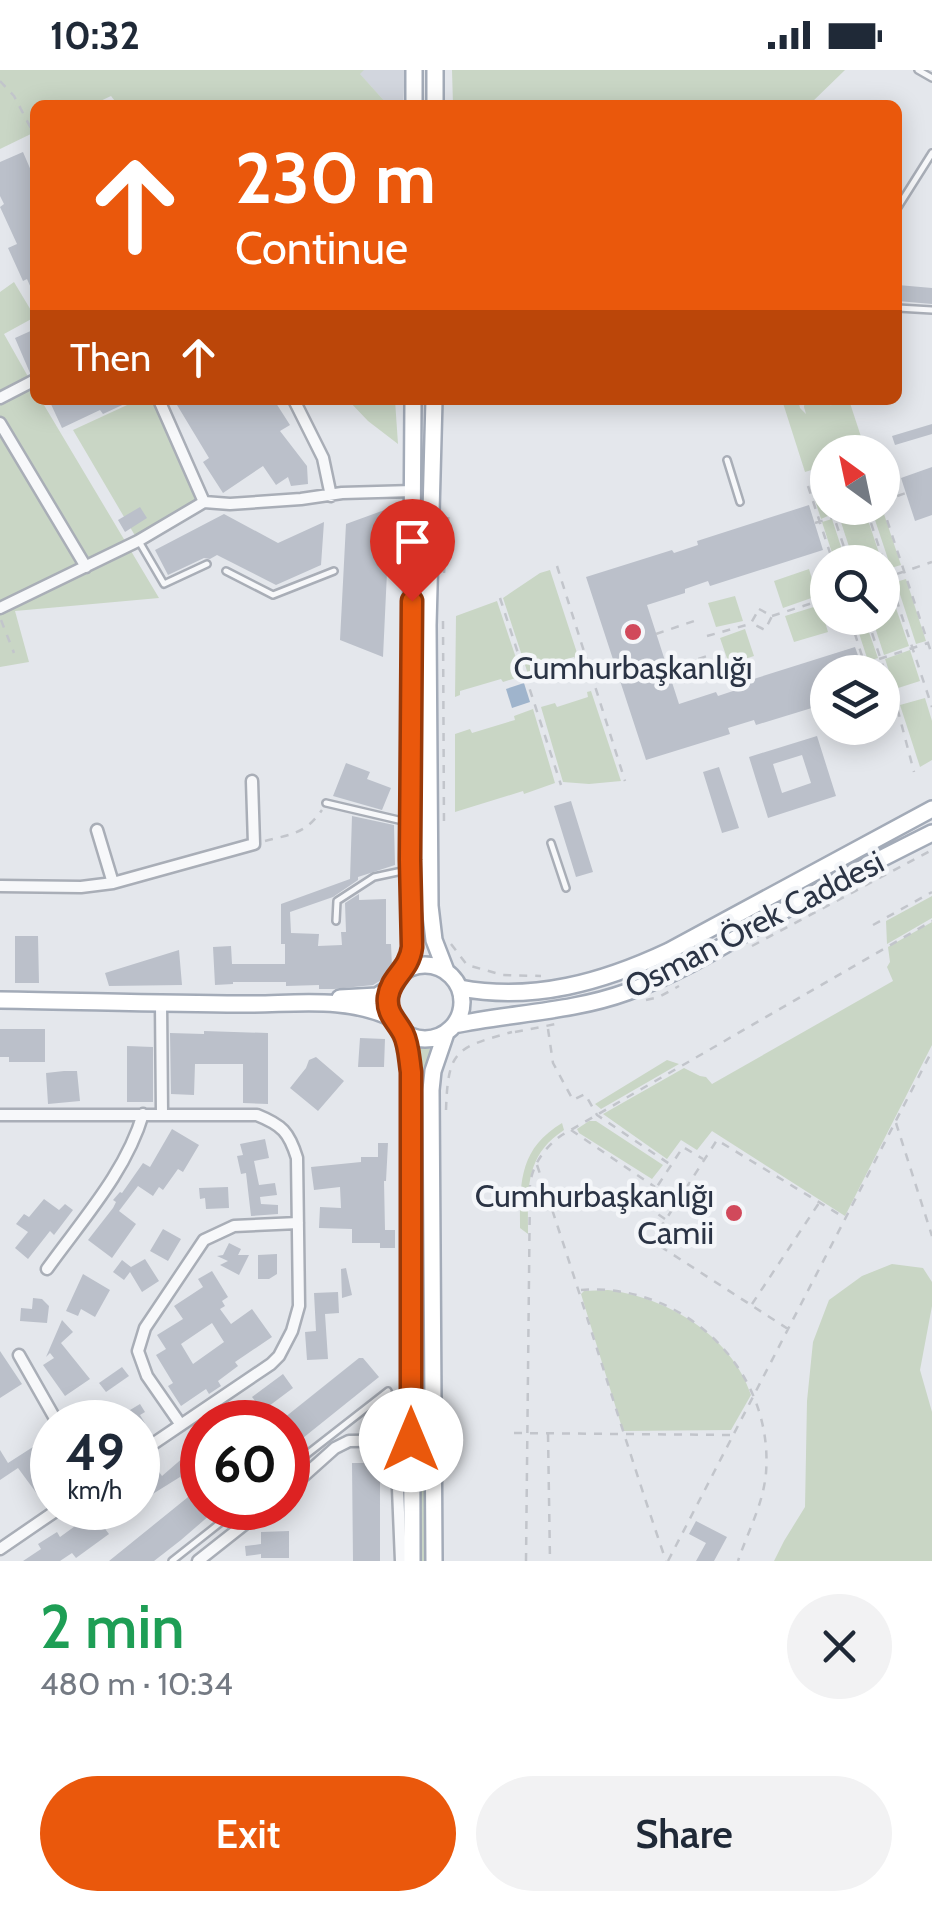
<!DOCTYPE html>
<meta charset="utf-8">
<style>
:root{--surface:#fff;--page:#f2f2f3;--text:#1f2937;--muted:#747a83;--accent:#ea580c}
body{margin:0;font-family:Cabin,sans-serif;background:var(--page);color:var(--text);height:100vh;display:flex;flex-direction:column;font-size:38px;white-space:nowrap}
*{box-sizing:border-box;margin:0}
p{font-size:32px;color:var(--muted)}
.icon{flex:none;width:55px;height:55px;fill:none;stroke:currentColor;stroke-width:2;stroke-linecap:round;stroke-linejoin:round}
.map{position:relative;height:1491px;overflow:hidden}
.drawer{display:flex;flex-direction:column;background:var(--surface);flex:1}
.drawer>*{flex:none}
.hud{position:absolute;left:30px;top:30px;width:872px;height:305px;border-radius:15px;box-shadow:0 5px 25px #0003;background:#ea580c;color:#fff;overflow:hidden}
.needle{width:65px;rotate:327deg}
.controls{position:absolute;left:810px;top:365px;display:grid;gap:20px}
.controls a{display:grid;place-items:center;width:90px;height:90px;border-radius:50%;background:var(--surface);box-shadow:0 5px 25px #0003;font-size:50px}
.speed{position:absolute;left:30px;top:1330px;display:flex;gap:20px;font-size:50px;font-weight:700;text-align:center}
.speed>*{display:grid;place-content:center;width:130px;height:130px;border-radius:50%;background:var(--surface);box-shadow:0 5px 25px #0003;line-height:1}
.speed small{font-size:25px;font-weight:400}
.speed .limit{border:15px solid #d22;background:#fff;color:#111}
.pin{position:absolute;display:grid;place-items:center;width:85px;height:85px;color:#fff;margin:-102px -42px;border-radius:50% 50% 50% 0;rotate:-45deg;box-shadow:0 0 10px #0007}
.pin .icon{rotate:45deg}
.me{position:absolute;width:110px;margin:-55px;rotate:0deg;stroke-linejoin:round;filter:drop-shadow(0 0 8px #0008)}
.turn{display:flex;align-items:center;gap:35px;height:210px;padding:0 40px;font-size:45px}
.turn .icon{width:130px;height:130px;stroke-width:2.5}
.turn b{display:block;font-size:70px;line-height:85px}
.then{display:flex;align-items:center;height:95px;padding:0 40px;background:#0003;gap:20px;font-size:38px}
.round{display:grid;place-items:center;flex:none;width:105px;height:105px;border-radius:52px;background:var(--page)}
.head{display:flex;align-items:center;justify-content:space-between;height:170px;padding:0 40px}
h1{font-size:60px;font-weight:600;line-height:75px;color:#1e9e55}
.action{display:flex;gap:20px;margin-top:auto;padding:20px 40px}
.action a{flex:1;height:115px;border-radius:60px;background:var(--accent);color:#fff;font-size:40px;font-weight:600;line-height:115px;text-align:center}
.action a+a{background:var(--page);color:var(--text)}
.status{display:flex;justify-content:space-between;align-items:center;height:70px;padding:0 50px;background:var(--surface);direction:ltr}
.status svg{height:28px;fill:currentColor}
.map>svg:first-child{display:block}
</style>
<div class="status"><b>10:32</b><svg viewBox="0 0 49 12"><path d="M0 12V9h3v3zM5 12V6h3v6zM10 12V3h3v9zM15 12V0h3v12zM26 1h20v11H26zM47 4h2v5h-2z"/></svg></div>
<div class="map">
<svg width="932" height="1491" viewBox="0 0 932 1491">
<rect width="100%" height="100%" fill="#e4e7ec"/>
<!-- built -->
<path fill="#d2d6de" d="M356,0h49l-2,35h-15z"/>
<!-- green -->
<path fill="#c9d6c5" d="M0,0h364l-4,4 28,31h-270l-7,-9 -19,9h-57v27l-35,17z
M452,0h393l-36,35h-356z
M14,212l21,35 -31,17 31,55v11h6l118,198 -144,13 14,51 -29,5v-375z
M138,330h21l45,102 -67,37 -64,-109z
M348,330h47l3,44 -30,-23z
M782,330h16l2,8 6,6 -2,-7 1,-7h24l2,6 1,-6h17l17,52h-38l-1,13 -22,7z
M827,413l-2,16 5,16 -9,4 -10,-31z
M864,438l18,54h-28l-15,-46z
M882,438l19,57 -10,3 -20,-60z
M832,449l14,43h-11l-13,-40z
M809,499l8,27 -34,12 -9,-27z
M550,500l29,89 -3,1 -2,-3 -30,9v4l-16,4 -25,-76 37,-25z
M906,509l20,62 -10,3 -20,-62z
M888,515l21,61 -25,9 -12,-37h10l1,-31z
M735,526l8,25 -27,6 -8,-24z
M497,531l25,75 -19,6 -2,-3 -41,12v4l-5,2 1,-81z
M820,535l8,27 -34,10 -9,-26z
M854,548h10l14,40 -10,3z
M745,559l9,27 -25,8 -9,-26z
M910,580l10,31 -25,8 -10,-30z
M591,621l30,90 -32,3 -26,-2 -22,-75 14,-4 2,4 31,-10 -1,-5z
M925,628l7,23v39l-12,7 -20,-62z
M533,639l22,74 -31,11 -1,-3 -68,21v-78l15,-5 2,4 43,-13 -1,-4z
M932,826v22l-45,26 -1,-23z
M932,852v123l-87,171 -133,-85 -15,19 -16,-10 -14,19 -64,-45 81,-46 16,8 6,1 6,7 181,-103 -6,-14 3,-5 -2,-15z
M413,977l17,2 -6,89 1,232 -6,27v-268z
M667,990l12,4 -78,45 -6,-5z
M589,1051h7l67,44 -11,14 -73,-46 -2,-4z
M562,1053l2,7c-40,26 -36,61 -36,104l-8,-6c0,-46 -1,-79 42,-105z
M892,1194l31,4 9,14v24l-12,64 12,42v149h-158l10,-20 21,-34 2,-106 6,-59 16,-42 33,-24z
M608,1220c60,8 123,45 143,105l-20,35 -108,1 -42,-137 3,-3z
M422,1383l4,1 2,107h-8v-106z"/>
<!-- water -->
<path fill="#9fb4cc" d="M524,613l6,19 -18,6 -6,-19z"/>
<!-- building -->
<path fill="#bbc0ca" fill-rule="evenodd" d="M23,82l12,28v117l-8,-18 -4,2 -15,-33 9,-4 -17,-37 4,-3 -4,-8v-34z
M898,215l34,3v16l-34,-3z
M35,259v42l-5,2 -15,-35z
M49,330h84l-30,14 -3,-4 -38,18z
M174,330h100l16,25 -10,6 27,35 1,18 -17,2 -3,-9 -12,8 -13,-19 -40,27 -20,-31 6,-4z
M932,354v10l-37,11 -3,-9z
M932,397v48l-17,6 -14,-43z
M809,435l14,45 -113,36 -2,-5 -23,8v4l-38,12 32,99 37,-12 2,4 24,-8 -1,-5 114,-36 9,25h-36v31l-72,22 -2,-5 -26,8 2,6 -84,26 -60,-183 86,-27 2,3 24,-8 -1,-4z
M140,437l7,11 -22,14 -7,-12z
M390,438l-7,149 -43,-17 6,-116z
M224,444l54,29 46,-21 -3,43 -45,20 -59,-30 -7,4 -6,-1 -36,17 -13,-25z
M817,666l19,60 -68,22 -19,-61zM802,685l9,28 -29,10 -9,-29z
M346,693l24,9 -3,7 24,9 -9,22 -49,-14z
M719,697l20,61 -17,5 -19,-61z
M571,731l22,71 -17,5 -22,-71z
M352,746l42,9 1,40 -37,12v3l-25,17 -43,15 1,21 28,1 -1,12 24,-1 -1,-13h5l-1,-29 14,-9v6l27,-1v45h5l1,23 -9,12 -10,6 -39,4h-15v-4l-33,1v-4h-53v2l-18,1 -2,-38 18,-1 1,18h53v-20h-4v-40l69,-25z
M15,866h23l1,47h-24z
M179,880l3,35 -73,1 -4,-13z
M0,959h45v33h-36v-5h-9z
M204,961l64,2v71l-25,-1v-39h-48l-1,31 -23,-1 -1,-61 34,1z
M360,968l25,1 -1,28h-26z
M127,976l26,1v55h-26z
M316,987l28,24 -26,30 -28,-23 16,-20 3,-8z
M64,1001h13l3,30 -32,3 -2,-31z
M172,1059l27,16 -16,27 -5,-3 -15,21 -4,-3 -6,9 -15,-10 -19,25 17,13 -24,34 -24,-18 25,-32 3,-6 -3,-2 7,-8 2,1 21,-30 7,4z
M265,1069l4,19 -15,3 5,24 16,-2 2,12 -17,2 1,7 17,1v9l-27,2 -5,-43 -5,1 -4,-18 6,-1 -3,-11z
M378,1073h10l-2,38h-2l1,49h10v18h-15v-5h-28v-14l-33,-1 1,-21 21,1 -1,-21 -26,3 -3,-23 50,-5v-5h17z
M228,1117l1,21 -23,1 -1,-11 -5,1 -1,-11z
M44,1129l15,11 6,-6 8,6 -19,25 -4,-4 -22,28 -13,-11 13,-16 -12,-8 8,-10 5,3z
M163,1159l18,10 -13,22 -18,-10z
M229,1173l12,6 -3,6h11l-10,20 -19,-10 8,-4 -11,-5 6,-1z
M277,1184v20l-8,5h-11v-24z
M145,1189l14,22 -17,11 -12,-20 -6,8 -11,-8 9,-12 9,7z
M346,1198l6,27 -10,3 -1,-29z
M212,1201l16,26 -6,4 3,5 -5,3 11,15 21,-15 20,28 -37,25 3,4 -20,15 3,5 -12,8 -3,-5 -25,17 -13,-20 5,-3 -17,-28 10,-6 -9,-14 26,-16 -9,-13 29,-19 -5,-8zM212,1253l12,19 -31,22 -12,-20z
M83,1204l27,16 -15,27 -14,-8 -3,7 -12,-5z
M338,1222l1,21 -14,1 3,45 -21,1 -2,-28 11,-1 -2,-38z
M33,1228l9,1 7,7 -2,17 -27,-2 1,-13 11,1z
M62,1250l11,12 -12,11 29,36 -25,17 -22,-31 11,-7 -4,-5 -4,4z
M0,1281l22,33 -22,14z
M359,1288h4l16,19 -91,73v-28h-9z
M122,1297l7,9 -23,16 -7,-9z
M283,1304l10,14 -40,30 4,4h-38l13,-11 5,6 19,-15 -4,-5z
M140,1334l5,8 -5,3 9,15 -11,7v-15h-14l-4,-6z
M202,1365v30l-4,-7 -3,2 5,5 -17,15 -3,-3 -37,23 -5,-9v-13l17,-12 7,10 30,-26 -3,-6z
M36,1375l13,19 3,-2v34l-9,6 -25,-34 -18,12v-30l8,13z
M352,1393h28v98h-27z
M198,1419l4,5v14h16l-37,32 -27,21h-45z
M93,1443l16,21 -33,24 -4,-5 -12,8h-37l18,-12 -3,-5 19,-12 3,5z
M696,1451l31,16 -13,24h-18l10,-18 -17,-9z
M289,1461v27h-28v-4l-15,2 -1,-10 16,-2v-12z"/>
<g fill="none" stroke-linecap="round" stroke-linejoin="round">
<!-- lane casing -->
<g stroke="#a9aeb7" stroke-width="10">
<path id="lane" d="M918,0l14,8
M898,137l34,-54
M898,238l34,2
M727,390l13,42
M140,473l24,41 43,-20
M226,501l47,24 61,-24
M326,733l81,19
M551,773l15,45
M336,851l1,-20 37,-24 33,-7
M288,1399l100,-78
M172,1491l67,-53"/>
</g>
<!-- street casing -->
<g stroke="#a9aeb7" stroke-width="15">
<path id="street" d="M0,328l35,-18
M159,330l45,102
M294,330l29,58 8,38
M0,353l86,144
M0,538l138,-67 66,-39 26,2 71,-5 41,-6 71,-2
M97,760l16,53
M0,816l81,1 32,-4 141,-39 -2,-63
M161,933l1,110
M0,1045h257c25,10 32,17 40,43l2,148 -7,25 -13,25 -8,8 -133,90
M47,1199c35,-49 79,-97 96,-155
M19,1285l38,67
M181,1355l-34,-49 -9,-25 7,-23 59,-88 30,-14 64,-3
M396,1370l5,121
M288,1420l47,-42 14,-7 84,-1
M0,1479l60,-41
M198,1491l67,-53"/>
</g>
<!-- primary casing -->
<g stroke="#a3abb8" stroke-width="20">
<path id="primary" d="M435,0v35
M414,35v-35
M434,330l-6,225 2,281 4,34 12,31
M388 932a37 37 0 1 1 74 0a37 37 0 1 1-74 0Z
M404,901l7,-13 1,-11 -2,-87 3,-460
M460,918c73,14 143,-6 209,-37l263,-142
M340,928l37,-2 14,-9
M0,930c80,1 160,4 240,4 51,1 104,-9 152,14
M454,955c57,-12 118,-13 173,-33 57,-20 110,-55 163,-85 46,-26 94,-50 142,-74
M402,961l7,23 2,18 1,489
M434,1491l-3,-471 2,-19 13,-38"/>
</g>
<!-- path -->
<path stroke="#c2c5cb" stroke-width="2.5" stroke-dasharray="8 8" stroke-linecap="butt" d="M0,11l14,15 21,40
M808,416l25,76
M882,431l24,-8
M882,435l50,150
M831,438l18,54
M866,438l66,199
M815,453l48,-15
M557,496l68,215
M444,503l5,-63
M882,509l50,-17
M500,528l61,187
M759,539l13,7 -7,14 -14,-7z
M772,546l56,-18
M850,548l17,54
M867,548l31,93 16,61
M1,550l13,33
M443,551l1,207
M656,564l44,-15
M707,566l43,-12
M864,594l64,-21
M668,599l42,-14
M265,771c27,-7 40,-7 57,-31
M873,855l59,-33
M451,874l16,21 36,10 38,1
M752,876l180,-96
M646,930l13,-3 20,-11
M548,959l5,34 20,37 12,-6 12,21 74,50
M515,962l41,-8
M446,1040c2,-61 10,-62 66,-78
M896,1053l36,113
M571,1060l84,57
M537,1095c45,131 84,265 129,396
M665,1149l-20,-14 38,-58 20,12
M581,1220c102,-8 193,79 185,183 -3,32 -18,58 -28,88
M752,1234l67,-101
M788,1259l-136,-88 65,-101 128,78
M514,1363l218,2
M548,1364l2,127
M526,1491l4,-377c3,-21 16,-38 32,-49l370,-214
M668,1491l264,-510"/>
<!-- lane -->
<use href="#lane" stroke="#f7f8fa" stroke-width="5"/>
<!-- street -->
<use href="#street" stroke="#f7f8fa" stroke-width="10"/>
<!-- primary -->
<use href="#primary" stroke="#fff" stroke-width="15"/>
</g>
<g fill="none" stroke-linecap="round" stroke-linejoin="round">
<!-- route casing -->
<g stroke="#983908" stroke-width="25">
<path id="route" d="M411,1370v-368c-2,-13 -2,-27 -8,-39 -7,-13 -17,-20 -15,-36 3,-21 21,-26 24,-50l-2,-87 2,-259"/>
</g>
<!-- route -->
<use href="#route" stroke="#ea580c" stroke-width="18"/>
</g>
<!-- markers -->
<g fill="#d1495b" stroke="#f4f6f9" stroke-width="4">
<circle cx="633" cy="562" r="10"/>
<circle cx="734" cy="1143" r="10"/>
</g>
<g text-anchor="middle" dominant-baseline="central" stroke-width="9" stroke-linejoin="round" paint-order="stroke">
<!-- poi labels -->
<g font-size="32" fill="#2b3445" stroke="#f4f6f9">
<text x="633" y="597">Cumhurbaşkanlığı</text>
<text x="714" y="1125" text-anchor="end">Cumhurbaşkanlığı<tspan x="714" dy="37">Camii</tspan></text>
</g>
<!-- street labels -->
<g font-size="32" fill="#2b3445" stroke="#f4f6f9">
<text transform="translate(754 854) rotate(-27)">Osman Örek Caddesi</text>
</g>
</g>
</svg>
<div class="controls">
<a><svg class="needle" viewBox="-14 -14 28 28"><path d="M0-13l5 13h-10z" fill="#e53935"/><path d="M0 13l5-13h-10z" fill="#747a83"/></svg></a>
<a><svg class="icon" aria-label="search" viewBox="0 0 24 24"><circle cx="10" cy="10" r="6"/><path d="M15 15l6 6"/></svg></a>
<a><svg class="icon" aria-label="layers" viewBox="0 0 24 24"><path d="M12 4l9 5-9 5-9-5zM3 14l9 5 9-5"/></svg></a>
</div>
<div class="speed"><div>49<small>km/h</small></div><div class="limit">60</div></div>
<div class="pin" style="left:412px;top:531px;background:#d93025"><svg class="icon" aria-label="arrive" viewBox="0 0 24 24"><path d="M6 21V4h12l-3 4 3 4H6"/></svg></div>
<svg class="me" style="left:411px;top:1370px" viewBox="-20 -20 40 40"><circle r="19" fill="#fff"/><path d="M0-13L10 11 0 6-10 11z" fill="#ea580c"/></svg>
<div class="hud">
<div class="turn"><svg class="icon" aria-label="ahead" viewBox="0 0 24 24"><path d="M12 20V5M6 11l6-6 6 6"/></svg><div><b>230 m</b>Continue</div></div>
<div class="then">Then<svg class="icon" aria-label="ahead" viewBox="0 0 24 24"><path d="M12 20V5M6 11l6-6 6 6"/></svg></div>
</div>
</div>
<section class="drawer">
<div class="head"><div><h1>2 min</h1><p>480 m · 10:34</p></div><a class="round"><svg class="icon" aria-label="close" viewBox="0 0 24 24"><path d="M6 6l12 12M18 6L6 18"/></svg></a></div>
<div class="action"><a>Exit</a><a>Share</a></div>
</section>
